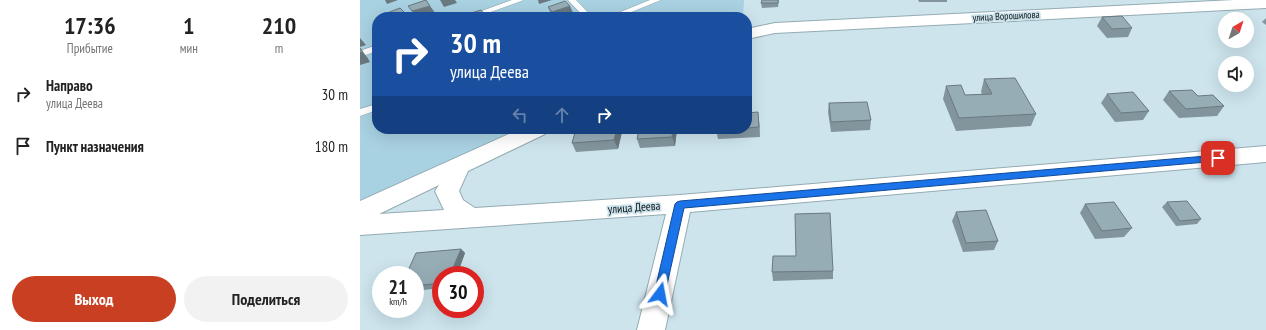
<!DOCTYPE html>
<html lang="ru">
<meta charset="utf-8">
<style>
:root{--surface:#fff;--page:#f2f2f2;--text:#222;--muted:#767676;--accent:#c93f22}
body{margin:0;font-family:"PT Sans Narrow",sans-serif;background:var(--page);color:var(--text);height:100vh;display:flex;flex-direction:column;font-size:15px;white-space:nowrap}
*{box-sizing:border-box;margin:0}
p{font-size:13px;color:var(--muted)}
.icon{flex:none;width:22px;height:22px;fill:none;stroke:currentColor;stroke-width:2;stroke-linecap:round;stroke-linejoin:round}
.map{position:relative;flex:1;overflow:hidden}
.side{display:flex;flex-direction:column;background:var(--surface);width:360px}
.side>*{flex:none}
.guide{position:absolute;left:12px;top:12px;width:380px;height:122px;border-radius:16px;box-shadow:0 4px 16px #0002;background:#1a4fa0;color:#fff;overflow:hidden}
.needle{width:26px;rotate:39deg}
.tools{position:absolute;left:858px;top:12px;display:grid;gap:8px}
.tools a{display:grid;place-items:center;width:36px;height:36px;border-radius:50%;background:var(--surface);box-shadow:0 4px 16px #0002;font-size:20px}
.speed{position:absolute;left:12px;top:266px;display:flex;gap:8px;font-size:20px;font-weight:700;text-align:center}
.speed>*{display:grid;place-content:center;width:52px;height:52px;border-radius:50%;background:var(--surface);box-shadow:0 4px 16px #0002;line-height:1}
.speed small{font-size:10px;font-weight:400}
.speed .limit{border:6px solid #d22;background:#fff;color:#111}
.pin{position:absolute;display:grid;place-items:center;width:34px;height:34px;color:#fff;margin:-17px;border-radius:8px;box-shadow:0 2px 6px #0006}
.me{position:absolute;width:44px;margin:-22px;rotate:13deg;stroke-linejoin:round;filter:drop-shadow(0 0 3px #0008)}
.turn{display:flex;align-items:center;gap:14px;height:84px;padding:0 12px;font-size:18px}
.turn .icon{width:52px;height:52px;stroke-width:2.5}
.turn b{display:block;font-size:28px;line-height:34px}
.lanes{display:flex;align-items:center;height:38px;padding:0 12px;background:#0003;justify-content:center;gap:20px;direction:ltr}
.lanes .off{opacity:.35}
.eta{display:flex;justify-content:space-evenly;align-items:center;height:68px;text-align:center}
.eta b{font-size:24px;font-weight:600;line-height:28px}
.cta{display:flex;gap:8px;margin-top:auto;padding:8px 12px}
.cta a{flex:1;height:46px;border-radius:24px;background:var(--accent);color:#fff;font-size:16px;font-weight:600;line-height:46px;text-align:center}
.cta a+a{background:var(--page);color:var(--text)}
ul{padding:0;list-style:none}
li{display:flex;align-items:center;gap:12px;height:52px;padding:0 12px}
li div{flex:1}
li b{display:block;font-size:15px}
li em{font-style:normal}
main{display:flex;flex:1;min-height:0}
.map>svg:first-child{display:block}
</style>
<main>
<section class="side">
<div class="eta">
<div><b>17:36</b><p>Прибытие</p></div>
<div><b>1</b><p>мин</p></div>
<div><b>210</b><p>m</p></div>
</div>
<ul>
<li><svg class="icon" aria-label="right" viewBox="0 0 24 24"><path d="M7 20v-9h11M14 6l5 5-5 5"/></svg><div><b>Направо</b><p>улица Деева</p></div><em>30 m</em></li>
<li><svg class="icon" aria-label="arrive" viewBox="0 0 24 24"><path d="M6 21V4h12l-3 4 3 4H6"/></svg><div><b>Пункт назначения</b></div><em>180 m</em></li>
</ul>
<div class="cta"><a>Выход</a><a>Поделиться</a></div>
</section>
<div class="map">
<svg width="906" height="330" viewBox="0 0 906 330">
<rect width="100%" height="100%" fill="#cde4ed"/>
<!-- green -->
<path fill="#a8d1e1" d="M0,0h384l-1,17h-366v112h160l-177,83z"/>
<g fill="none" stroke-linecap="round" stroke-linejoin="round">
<!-- service casing -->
<g stroke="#94abb3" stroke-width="1">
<path id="service" d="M152,0h12l-47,17h-12z
M208,0h8l16,17h-8z
M290,0h11l-42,17h-11z
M17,45v6l-17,6v-6z
M17,104v6l-17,6v-7z"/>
</g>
<!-- minor casing -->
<g stroke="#94abb3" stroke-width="2">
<path id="minor" d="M874,0h32v8l-491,25 -28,6v-10l28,-6z
M160,129h28l-3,5 -77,37 -9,20 4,9 12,8 205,-13 586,-49v16l-576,50 -25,118h-28l29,-116 -306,21v-34zM79,185l-4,6 9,19 -65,4z"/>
</g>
<!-- service -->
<use href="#service" fill="#fff" fill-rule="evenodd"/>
<!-- minor -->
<use href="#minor" fill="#fff" fill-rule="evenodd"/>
</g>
<!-- wall -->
<path fill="#82959d" d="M419,0l-1,7 -16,1 -1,-5z
M558,0h29v2h-28z
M188,7l26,8 -7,2h-15z
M742,17l30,11 -4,9 -21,1 -10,-12z
M906,18v7l-4,-3z
M624,79l52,35 -5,12 -75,5 -13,-32 3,-13 19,9 17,-1 -1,-2z
M809,91l29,5 26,10 -7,10 -38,2 -16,-18z
M747,94l42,17 -6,9 -28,2 -14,-19z
M469,103l42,17 -1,10 -39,2 -3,-20z
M387,113l12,8 1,16 -42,2 -2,-10h31z
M317,129l-2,17 -35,2 -3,-9z
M262,132l-4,17 -42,3 -4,-9z
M807,202l34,17 -4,5 -21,2 -14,-19z
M725,204l47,24 -8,9 -29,2 -15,-26z
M596,212l42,29 -4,9 -31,2 -11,-31z
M101,249l4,4 -8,22h-16v13l-26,3v-16z
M436,256l37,15v8l-60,2 -1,-9z"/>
<!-- shaded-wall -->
<path fill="#6a797f" d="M25,0h13l-11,4z
M80,0h15l2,3 -13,4z
M178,0h14l-13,4z
M70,6l6,8 -9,3h-12l-3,-6z
M210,6l4,9 -7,2h-13l-2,-5z
M45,13l2,4h-14z
M124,14l1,3h-9z
M0,38l6,7 -6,2z
M0,48l7,9 3,5 -10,3z
M398,112l1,9 1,16 -1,-10z
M257,129h3l2,3 -4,17 -4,-9z
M313,129h4l-2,17 -3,-9z
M101,249l4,4 -8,22h-7z"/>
<!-- building -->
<path fill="#97adb6" stroke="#6a797f" d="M66,0l4,6 -18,5 -4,-5z
M402,0h16v3h-17z
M205,1l5,5 -18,6 -4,-5z
M40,8l5,5 -12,4h-2l-4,-4z
M121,10l3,4 -8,3h-6l-2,-3z
M762,16l10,12 -20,1 -10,-12z
M0,48l3,4 -3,1z
M655,78l21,36 -77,4 -13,-32 15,-1 4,10 27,-1 -8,-15z
M832,90l6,6 15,-1 11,11 -38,3 -17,-18z
M773,92l16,19 -28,2 -14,-19z
M507,102l4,18 -40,2 -2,-19z
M398,112l1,15 -12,1v-15z
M216,129h41l-3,11 -42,3z
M279,129h34l-1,8 -35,2z
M356,129h16l-16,1z
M827,201l14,18 -21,2 -13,-19z
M754,202l18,26 -30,3 -17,-27z
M626,210l12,31 -32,2 -10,-31z
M470,213l3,58 -61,1 1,-16h23l-1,-42z
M101,249l-11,26h-9v8l-26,3v-11h-9l10,-22z"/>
<!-- route -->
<path fill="#1a73e8" stroke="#114b97" d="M858,155l5,3 -5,3 -534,47 -19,86 -1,3 -4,2 -4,-2 -2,-3 21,-90 2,-2 3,-1z"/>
<g text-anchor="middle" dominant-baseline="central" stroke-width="3.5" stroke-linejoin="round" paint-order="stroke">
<!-- far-street labels -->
<g font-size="10" fill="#0e171a" stroke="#cde4ed">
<text transform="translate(646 16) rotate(-3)">улица Ворошилова</text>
</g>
<!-- street labels -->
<g font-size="12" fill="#0e171a" stroke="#cde4ed">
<text transform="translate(274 207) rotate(-4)">улица Деева</text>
</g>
</g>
</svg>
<div class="tools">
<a><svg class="needle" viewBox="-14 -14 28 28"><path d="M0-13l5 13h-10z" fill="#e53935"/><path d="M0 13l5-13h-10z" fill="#767676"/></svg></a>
<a><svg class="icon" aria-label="sound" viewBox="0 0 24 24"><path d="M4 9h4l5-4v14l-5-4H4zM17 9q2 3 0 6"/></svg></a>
</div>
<div class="speed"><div>21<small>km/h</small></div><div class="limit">30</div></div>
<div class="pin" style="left:858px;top:158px;background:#d93025"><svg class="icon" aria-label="arrive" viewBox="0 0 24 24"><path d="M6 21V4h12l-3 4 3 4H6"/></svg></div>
<svg class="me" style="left:300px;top:294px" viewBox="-20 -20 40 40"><path d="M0-17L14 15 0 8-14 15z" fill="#1a73e8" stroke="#fff" stroke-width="4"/></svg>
<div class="guide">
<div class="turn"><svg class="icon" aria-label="right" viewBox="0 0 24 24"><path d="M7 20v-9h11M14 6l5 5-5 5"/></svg><div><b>30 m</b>улица Деева</div></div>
<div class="lanes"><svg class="icon off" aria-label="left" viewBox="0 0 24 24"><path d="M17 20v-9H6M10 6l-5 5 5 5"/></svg><svg class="icon off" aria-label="ahead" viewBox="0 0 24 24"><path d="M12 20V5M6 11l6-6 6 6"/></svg><svg class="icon" aria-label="right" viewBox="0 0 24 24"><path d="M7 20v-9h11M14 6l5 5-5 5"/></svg></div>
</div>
</div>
</main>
